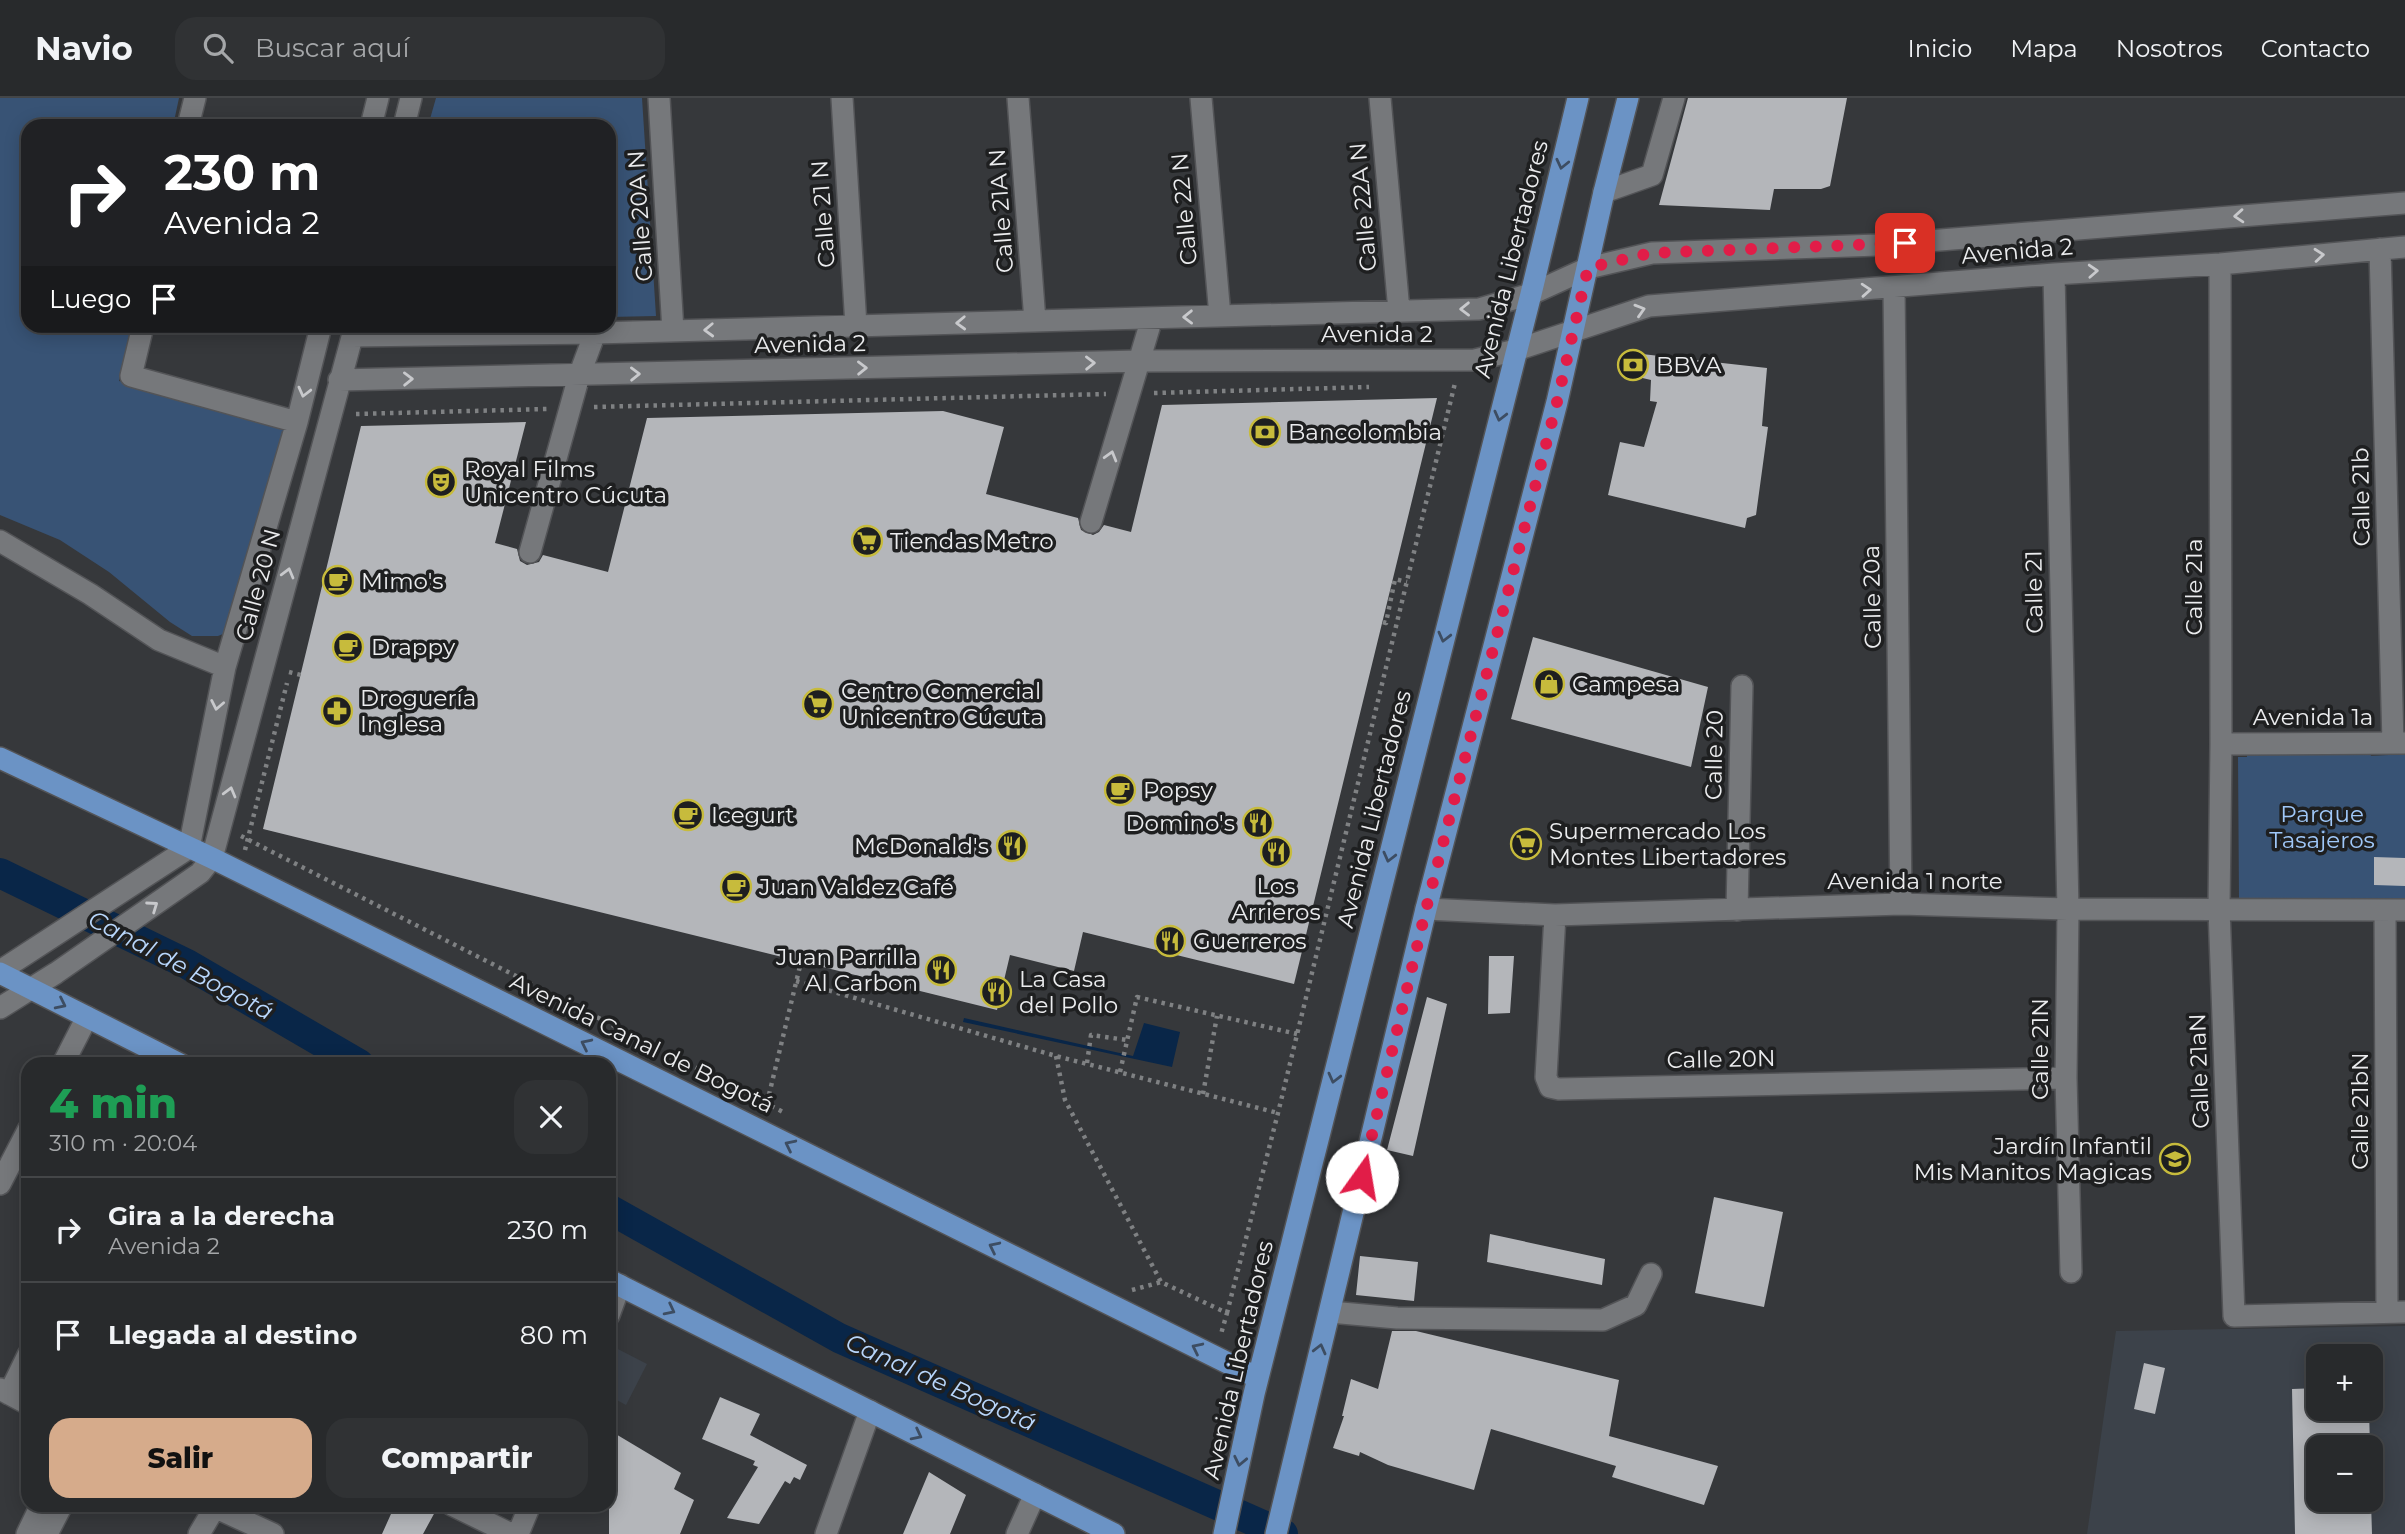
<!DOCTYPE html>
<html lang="es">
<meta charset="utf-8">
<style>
:root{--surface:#282a2c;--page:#303234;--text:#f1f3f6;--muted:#a5a7a9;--line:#444648;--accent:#d6ab8b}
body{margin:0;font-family:Montserrat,sans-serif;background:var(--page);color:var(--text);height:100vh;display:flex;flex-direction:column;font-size:26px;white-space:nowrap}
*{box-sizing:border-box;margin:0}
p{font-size:23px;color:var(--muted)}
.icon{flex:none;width:38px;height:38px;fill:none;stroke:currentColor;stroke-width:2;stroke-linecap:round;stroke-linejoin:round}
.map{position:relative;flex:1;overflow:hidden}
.sheet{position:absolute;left:21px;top:959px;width:595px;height:455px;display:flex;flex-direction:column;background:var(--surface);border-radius:21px;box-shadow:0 4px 18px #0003,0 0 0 2px var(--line)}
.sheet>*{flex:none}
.top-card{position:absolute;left:21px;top:21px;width:595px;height:214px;border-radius:21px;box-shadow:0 4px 18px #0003,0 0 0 2px var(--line);background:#202124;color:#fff;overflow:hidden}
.tools{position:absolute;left:2306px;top:1246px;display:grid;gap:14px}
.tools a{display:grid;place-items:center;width:77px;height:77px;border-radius:14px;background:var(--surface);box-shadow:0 4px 18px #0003,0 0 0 2px var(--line);font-size:35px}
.pin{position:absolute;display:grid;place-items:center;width:60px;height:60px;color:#fff;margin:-30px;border-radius:14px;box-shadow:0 4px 10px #0006}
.me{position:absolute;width:77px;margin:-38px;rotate:13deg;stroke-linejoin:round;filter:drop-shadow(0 0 5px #0008)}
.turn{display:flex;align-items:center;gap:24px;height:147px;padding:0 28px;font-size:32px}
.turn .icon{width:91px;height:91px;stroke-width:2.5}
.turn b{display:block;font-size:49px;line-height:60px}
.then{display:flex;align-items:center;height:66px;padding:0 28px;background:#0003;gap:14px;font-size:26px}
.round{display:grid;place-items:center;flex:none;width:74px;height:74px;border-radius:21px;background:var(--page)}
.headline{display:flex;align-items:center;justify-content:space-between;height:119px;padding:0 28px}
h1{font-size:42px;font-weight:800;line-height:52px;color:#1e9e55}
.action{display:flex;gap:14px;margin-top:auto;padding:14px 28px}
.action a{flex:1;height:80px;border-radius:21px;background:var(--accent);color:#111;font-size:28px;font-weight:800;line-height:80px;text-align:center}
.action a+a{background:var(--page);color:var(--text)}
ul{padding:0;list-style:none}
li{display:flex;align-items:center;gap:21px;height:105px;padding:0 28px;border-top:2px solid var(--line)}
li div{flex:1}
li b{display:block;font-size:26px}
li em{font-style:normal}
header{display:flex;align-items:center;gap:42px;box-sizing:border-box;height:98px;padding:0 35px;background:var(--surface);border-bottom:2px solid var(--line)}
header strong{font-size:33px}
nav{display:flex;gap:38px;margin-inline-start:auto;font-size:24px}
.search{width:490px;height:63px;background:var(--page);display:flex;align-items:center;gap:18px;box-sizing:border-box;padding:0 24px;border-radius:21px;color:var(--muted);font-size:26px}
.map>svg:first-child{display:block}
</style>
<header>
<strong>Navio</strong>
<div class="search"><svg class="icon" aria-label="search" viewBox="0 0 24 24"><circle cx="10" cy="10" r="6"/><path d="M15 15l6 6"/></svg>Buscar aquí</div>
<nav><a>Inicio</a><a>Mapa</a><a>Nosotros</a><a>Contacto</a></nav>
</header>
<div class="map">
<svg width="2405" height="1436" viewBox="0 0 2405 1436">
<rect width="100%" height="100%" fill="#36383b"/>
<!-- built -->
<path fill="#3c424a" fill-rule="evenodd" d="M2405,1228v208h-318l29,-203zM2319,1258h52v53h-52zM2319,1349h52v53h-52z
M610,1247l37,19 -21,41 -17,-9z"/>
<!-- green -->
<path fill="#385375" d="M0,0h179l-6,28h-145v200h103l-12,55 35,7 132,37 -48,203 -20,8h-26l-22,-14 -61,-50 -49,-32 -60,-25z
M436,0h206l14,218 -47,1v-191h-181z
M2247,653l123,1 1,4 34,-2v144h-166l-1,-141h9z"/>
<!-- water -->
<path fill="#092648" d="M964,920l169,38 11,-33 36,9 -8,35 -209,-45z"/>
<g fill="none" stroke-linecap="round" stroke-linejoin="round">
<!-- canal -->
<path stroke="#092648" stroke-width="30" d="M0,775l187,91 172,100
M609,1111l230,129 444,196"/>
</g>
<!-- building -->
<path fill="#b4b6ba" d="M1688,0h159l-17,88 -9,3h-47l-4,21 -111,-5z
M1624,254l143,16 -5,58 6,1 -12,88 -9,3 -2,10 -137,-33 12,-53 24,5 13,-45 -7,-1 1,-21 -30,-7z
M1437,300l-143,586 -211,-52 -9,39 -64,-16 -13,55 -734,-181 98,-403 165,-4 -31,121 22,6 3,12 7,4 12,-3 4,-7 65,17 39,-154 296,-7 61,16 -18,67 92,24 3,12 12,5 6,-3 5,-7 27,7 31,-127z
M1533,539l175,50 -17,80 -180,-48z
M2374,759l31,1v28l-31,-1z
M1489,858h25l-4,57 -22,1z
M1427,899l20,7 -34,152 -26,-6z
M1714,1099l69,15 -19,95 -69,-14z
M1490,1136l115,25 -3,26 -115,-23z
M1360,1158l58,6 -4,39 -58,-6z
M1392,1233h24l203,49 -10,56 109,30 -14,39 -92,-28 4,-11 -125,-37 -17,61 -86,-25 -28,-13 -1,4 -26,-8 11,-32h-2l9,-37 27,10z
M2144,1265l21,5 -10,46 -21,-5z
M2319,1290v21h50l1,38h-51v53h52l1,34h-77l-3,-145z
M720,1299l40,17 -10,21 57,30 -7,15 -6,-3 -4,7 -5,-3 -26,43 -32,-6 31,-51 -5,-2 2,-4 -53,-22z
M609,1332l72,43 -7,16 20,11 -14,34h-71z
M929,1374l37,23 -16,39h-47z
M395,1407h25l15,7 -12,22h-41z"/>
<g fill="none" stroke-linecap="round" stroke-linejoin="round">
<!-- minor casing -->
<g stroke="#535457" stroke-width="24">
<path id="minor" d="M659,0l14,233
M842,0l14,228
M1018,0l17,223
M1201,0l19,218
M1380,0l19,213
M188,28l7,-28
M371,28l7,-28
M404,28l7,-28
M1604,94l48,-17 22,-77
M2380,151l13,494
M2220,166l1,480 -2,165 15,407 171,-4
M2054,176l14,635 -2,169 5,194
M1894,190l7,616
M143,228l-12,50 166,46
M352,238l243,-3 884,-24 52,-15 57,-26 64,-15 226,-8 527,-42
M339,282l800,-19 336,-1 41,-10 133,-44 405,-32 166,-10 185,-17
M1091,424l61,-204
M0,443l90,53 69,46 66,27
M530,454l49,-176 16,-43
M2221,646l184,-1
M1426,811l129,6 346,-11 167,5 337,1
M1737,812l5,-224
M2385,812l2,402
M1555,817l-9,162 4,10 9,2 507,-11
M0,873l189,-123 36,-181 72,-245 24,-96
M0,910l56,-35 144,-100 12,-15 143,-532
M63,966l24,-47
M0,1086l28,-54
M1330,1214l67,6 206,2 33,-15 15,-31
M609,1217l11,-30
M0,1291l28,15
M9,1296l19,-39
M210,1407l63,29
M452,1407l59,29
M27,1436l14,-29
M47,1436l15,-29
M199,1436l16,-27
M518,1436l12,-29
M826,1436l44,-123
M1017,1436l18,-40"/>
</g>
<!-- major casing -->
<g stroke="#535457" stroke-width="24">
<path id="major" d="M0,660l212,100 1046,520
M0,875l180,91
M609,1182l505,254
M1224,1436l30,-140 277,-1100 47,-196
M1276,1436l150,-625 131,-507 47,-210 24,-94"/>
</g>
<!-- path -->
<path stroke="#7f8183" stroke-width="4.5" stroke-dasharray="3.5 5" stroke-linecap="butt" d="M1154,295l215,-6
M594,309l512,-13
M356,316l191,-5
M1383,524l3,1 9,-44 12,3
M289,574l12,3
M241,738l544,277
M245,752l42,-167
M796,883l260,75 222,57
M1056,958l9,44 96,182
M1087,965l4,-28 36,5
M1120,974l17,-75 160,37
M1203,996l14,-78
M767,1005l34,-141
M1132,1192l29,-8 66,31 -6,21
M1227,1215l51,-200 177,-730"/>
<!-- minor -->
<use href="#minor" stroke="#76787b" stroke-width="21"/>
<!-- major -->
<use href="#major" stroke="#6b93c5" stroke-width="21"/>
</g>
<!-- one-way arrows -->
<defs><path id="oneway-chevron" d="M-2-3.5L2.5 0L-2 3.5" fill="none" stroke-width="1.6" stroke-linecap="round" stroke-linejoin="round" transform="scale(1.75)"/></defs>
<g stroke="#3d4d62">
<use href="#oneway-chevron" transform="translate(1562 66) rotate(103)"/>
<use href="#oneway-chevron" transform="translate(1500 318) rotate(104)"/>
<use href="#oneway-chevron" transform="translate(1444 539) rotate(104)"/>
<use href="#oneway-chevron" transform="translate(1389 759) rotate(104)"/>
<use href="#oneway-chevron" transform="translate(61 906) rotate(26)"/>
<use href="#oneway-chevron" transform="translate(586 946) rotate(-154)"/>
<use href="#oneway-chevron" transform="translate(1334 980) rotate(104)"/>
<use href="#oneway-chevron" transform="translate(790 1047) rotate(-154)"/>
<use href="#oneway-chevron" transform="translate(994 1149) rotate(-154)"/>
<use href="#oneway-chevron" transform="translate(670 1212) rotate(27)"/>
<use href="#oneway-chevron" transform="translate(1197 1250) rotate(-154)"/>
<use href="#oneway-chevron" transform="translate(1320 1251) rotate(-76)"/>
<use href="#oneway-chevron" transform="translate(917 1337) rotate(27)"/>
<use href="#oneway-chevron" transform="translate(1240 1363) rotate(102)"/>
</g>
<g stroke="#c8c9cc">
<use href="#oneway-chevron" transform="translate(2239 118) rotate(176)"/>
<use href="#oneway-chevron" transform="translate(2319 157) rotate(-5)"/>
<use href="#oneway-chevron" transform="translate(2093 173) rotate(-3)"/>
<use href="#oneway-chevron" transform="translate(1866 192) rotate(-4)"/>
<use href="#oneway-chevron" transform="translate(1465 211) rotate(179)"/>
<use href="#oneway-chevron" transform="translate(1640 212) rotate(-17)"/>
<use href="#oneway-chevron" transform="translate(1188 219) rotate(179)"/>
<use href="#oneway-chevron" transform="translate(961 225) rotate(178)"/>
<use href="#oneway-chevron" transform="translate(709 232) rotate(178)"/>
<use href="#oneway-chevron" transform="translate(1090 265) rotate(-1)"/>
<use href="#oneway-chevron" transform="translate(862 270) rotate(-1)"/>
<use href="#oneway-chevron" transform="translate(635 276) rotate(-1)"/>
<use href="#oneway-chevron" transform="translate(408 281) rotate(-1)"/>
<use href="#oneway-chevron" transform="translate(304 294) rotate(104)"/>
<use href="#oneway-chevron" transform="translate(1111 358) rotate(-74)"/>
<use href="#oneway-chevron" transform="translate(288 475) rotate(-75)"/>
<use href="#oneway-chevron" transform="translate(217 607) rotate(101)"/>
<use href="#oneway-chevron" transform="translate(230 694) rotate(-75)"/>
<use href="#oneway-chevron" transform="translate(153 808) rotate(-35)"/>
</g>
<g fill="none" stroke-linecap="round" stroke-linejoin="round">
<!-- route -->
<path stroke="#e11d48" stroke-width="12" stroke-dasharray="0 21.6" d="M1362,1079l64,-268 131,-507 31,-134 63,-15 254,-10"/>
</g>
<!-- icons -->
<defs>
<g id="bank-ring" transform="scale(1.575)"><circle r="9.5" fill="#1e1f20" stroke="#c7bb3c" stroke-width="1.5"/><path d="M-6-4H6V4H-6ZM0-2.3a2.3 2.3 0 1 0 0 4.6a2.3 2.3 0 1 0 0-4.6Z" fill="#c7bb3c"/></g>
<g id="theatre-ring" transform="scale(1.575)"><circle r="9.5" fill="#1e1f20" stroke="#c7bb3c" stroke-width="1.5"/><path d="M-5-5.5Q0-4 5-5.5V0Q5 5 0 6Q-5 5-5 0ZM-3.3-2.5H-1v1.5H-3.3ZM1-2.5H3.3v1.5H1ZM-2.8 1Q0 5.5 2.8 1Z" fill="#c7bb3c"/></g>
<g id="supermarket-ring" transform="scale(1.575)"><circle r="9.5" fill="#1e1f20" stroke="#c7bb3c" stroke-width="1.5"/><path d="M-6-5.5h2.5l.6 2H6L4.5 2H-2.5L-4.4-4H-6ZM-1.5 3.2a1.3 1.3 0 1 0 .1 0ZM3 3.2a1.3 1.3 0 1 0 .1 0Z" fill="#c7bb3c"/></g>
<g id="cafe-ring" transform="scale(1.575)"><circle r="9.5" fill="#1e1f20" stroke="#c7bb3c" stroke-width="1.5"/><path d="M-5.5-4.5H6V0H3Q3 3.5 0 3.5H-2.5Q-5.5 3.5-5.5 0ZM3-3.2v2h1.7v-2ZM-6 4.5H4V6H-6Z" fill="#c7bb3c"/></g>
<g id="shop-ring" transform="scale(1.575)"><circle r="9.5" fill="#1e1f20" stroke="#c7bb3c" stroke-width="1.5"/><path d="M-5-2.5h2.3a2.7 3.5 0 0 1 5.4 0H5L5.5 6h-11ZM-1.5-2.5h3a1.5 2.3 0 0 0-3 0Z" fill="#c7bb3c"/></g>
<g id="pharmacy-ring" transform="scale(1.575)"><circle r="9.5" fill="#1e1f20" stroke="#c7bb3c" stroke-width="1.5"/><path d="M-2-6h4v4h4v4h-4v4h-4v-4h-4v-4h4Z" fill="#c7bb3c"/></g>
<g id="restaurant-ring" transform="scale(1.575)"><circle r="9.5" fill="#1e1f20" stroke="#c7bb3c" stroke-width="1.5"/><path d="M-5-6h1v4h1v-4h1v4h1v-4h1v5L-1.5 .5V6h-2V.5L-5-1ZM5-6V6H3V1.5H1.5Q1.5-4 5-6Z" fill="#c7bb3c"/></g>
<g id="school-ring" transform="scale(1.575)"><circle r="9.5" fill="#1e1f20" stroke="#c7bb3c" stroke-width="1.5"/><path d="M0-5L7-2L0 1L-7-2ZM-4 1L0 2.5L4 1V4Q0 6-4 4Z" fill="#c7bb3c"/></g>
</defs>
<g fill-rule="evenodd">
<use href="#bank-ring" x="1633" y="267"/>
<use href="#bank-ring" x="1265" y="334"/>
<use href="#theatre-ring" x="441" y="384"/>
<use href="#supermarket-ring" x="867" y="443"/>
<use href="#cafe-ring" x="338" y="483"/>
<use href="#cafe-ring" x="348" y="549"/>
<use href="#shop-ring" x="1549" y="586"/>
<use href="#supermarket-ring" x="818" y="606"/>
<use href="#pharmacy-ring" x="337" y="613"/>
<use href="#cafe-ring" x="1120" y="692"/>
<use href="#cafe-ring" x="688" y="717"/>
<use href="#restaurant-ring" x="1258" y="725"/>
<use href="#supermarket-ring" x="1526" y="746"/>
<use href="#restaurant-ring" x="1012" y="748"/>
<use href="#restaurant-ring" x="1276" y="754"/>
<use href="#cafe-ring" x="736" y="789"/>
<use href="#restaurant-ring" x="1170" y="843"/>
<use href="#restaurant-ring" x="941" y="872"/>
<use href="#restaurant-ring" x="996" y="894"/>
<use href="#school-ring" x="2175" y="1061"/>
</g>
<g text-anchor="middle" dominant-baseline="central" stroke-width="7" stroke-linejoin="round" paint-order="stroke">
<!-- street labels -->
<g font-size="23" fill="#ebecee" stroke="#1e1f20">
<text transform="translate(1363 109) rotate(-95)">Calle 22A N</text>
<text transform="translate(1184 111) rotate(-95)">Calle 22 N</text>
<text transform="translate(1001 113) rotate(-94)">Calle 21A N</text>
<text transform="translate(823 116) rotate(-94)">Calle 21 N</text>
<text transform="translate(640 118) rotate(-94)">Calle 20A N</text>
<text transform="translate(2017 153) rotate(-5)">Avenida 2</text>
<text transform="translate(1511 161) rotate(-76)">Avenida Libertadores</text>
<text x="1377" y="236">Avenida 2</text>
<text transform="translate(810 246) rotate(-1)">Avenida 2</text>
<text transform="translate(2361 399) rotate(-91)">Calle 21b</text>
<text transform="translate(258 487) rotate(-75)">Calle 20 N</text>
<text transform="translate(2194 489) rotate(-90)">Calle 21a</text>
<text transform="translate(2034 494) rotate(-91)">Calle 21</text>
<text transform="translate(1872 499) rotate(-91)">Calle 20a</text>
<text x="2313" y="619">Avenida 1a</text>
<text transform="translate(1714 657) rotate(-89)">Calle 20</text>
<text transform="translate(1374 711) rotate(-76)">Avenida Libertadores</text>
<text x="1915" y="783">Avenida 1 norte</text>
<text transform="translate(642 945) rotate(26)">Avenida Canal de Bogotá</text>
<text transform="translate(2040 951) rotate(-90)">Calle 21N</text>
<text transform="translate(1721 961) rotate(-1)">Calle 20N</text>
<text transform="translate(2199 973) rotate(-92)">Calle 21aN</text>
<text transform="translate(2360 1013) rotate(-90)">Calle 21bN</text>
<text transform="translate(1238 1262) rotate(-77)">Avenida Libertadores</text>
</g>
<!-- poi labels -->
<g font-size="23" fill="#ebecee" stroke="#1e1f20" text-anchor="start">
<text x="1656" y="267">BBVA</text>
<text x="1288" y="334">Bancolombia</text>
<text x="464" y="371">Royal Films<tspan x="464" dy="26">Unicentro Cúcuta</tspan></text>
<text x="890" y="443">Tiendas Metro</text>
<text x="361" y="483">Mimo's</text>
<text x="371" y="549">Drappy</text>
<text x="1572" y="586">Campesa</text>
<text x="841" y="593">Centro Comercial<tspan x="841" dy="26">Unicentro Cúcuta</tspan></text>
<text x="360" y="600">Droguería<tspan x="360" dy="26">Inglesa</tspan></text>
<text x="1143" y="692">Popsy</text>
<text x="711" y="717">Icegurt</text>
<text x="1235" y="725" text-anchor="end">Domino's</text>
<text x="1549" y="733">Supermercado Los<tspan x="1549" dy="26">Montes Libertadores</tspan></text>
<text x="989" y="748" text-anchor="end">McDonald's</text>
<text x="1276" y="788" text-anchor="middle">Los<tspan x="1276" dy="26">Arrieros</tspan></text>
<text x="759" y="789">Juan Valdez Café</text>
<text x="1193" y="843">Guerreros</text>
<text x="918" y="859" text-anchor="end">Juan Parrilla<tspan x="918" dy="26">Al Carbon</tspan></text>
<text x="1019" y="881">La Casa<tspan x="1019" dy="26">del Pollo</tspan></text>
<text x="2152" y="1048" text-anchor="end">Jardín Infantil<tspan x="2152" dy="26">Mis Manitos Magicas</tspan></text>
</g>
<!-- park labels -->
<g font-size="23" fill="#a0c8f9" stroke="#1e1f20">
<text x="2322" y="716">Parque<tspan x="2322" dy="26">Tasajeros</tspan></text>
</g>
<!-- water labels -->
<g font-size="24" font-style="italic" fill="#b8d6fb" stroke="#1e1f20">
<text transform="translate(181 867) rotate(28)">Canal de Bogotá</text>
<text transform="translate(941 1284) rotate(24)">Canal de Bogotá</text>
</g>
</g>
</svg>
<div class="tools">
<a>+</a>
<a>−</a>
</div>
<div class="pin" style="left:1905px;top:145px;background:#d93025"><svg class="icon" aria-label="arrive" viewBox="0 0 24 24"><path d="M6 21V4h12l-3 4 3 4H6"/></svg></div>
<svg class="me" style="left:1362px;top:1079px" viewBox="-20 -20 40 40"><circle r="19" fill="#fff"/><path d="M0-13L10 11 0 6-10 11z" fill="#e11d48"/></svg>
<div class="top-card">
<div class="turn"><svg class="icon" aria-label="right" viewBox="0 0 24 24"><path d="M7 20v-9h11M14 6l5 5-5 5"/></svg><div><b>230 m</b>Avenida 2</div></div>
<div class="then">Luego<svg class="icon" aria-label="arrive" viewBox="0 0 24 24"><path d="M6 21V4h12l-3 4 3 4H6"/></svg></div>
</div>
<section class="sheet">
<div class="headline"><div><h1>4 min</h1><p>310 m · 20:04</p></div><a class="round"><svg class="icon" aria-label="close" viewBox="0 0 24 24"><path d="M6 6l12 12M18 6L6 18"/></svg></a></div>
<ul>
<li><svg class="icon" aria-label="right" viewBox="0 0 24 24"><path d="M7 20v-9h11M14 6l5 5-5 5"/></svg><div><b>Gira a la derecha</b><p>Avenida 2</p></div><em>230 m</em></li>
<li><svg class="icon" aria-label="arrive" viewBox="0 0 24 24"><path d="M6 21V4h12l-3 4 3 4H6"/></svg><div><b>Llegada al destino</b></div><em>80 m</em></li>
</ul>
<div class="action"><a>Salir</a><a>Compartir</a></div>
</section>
</div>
